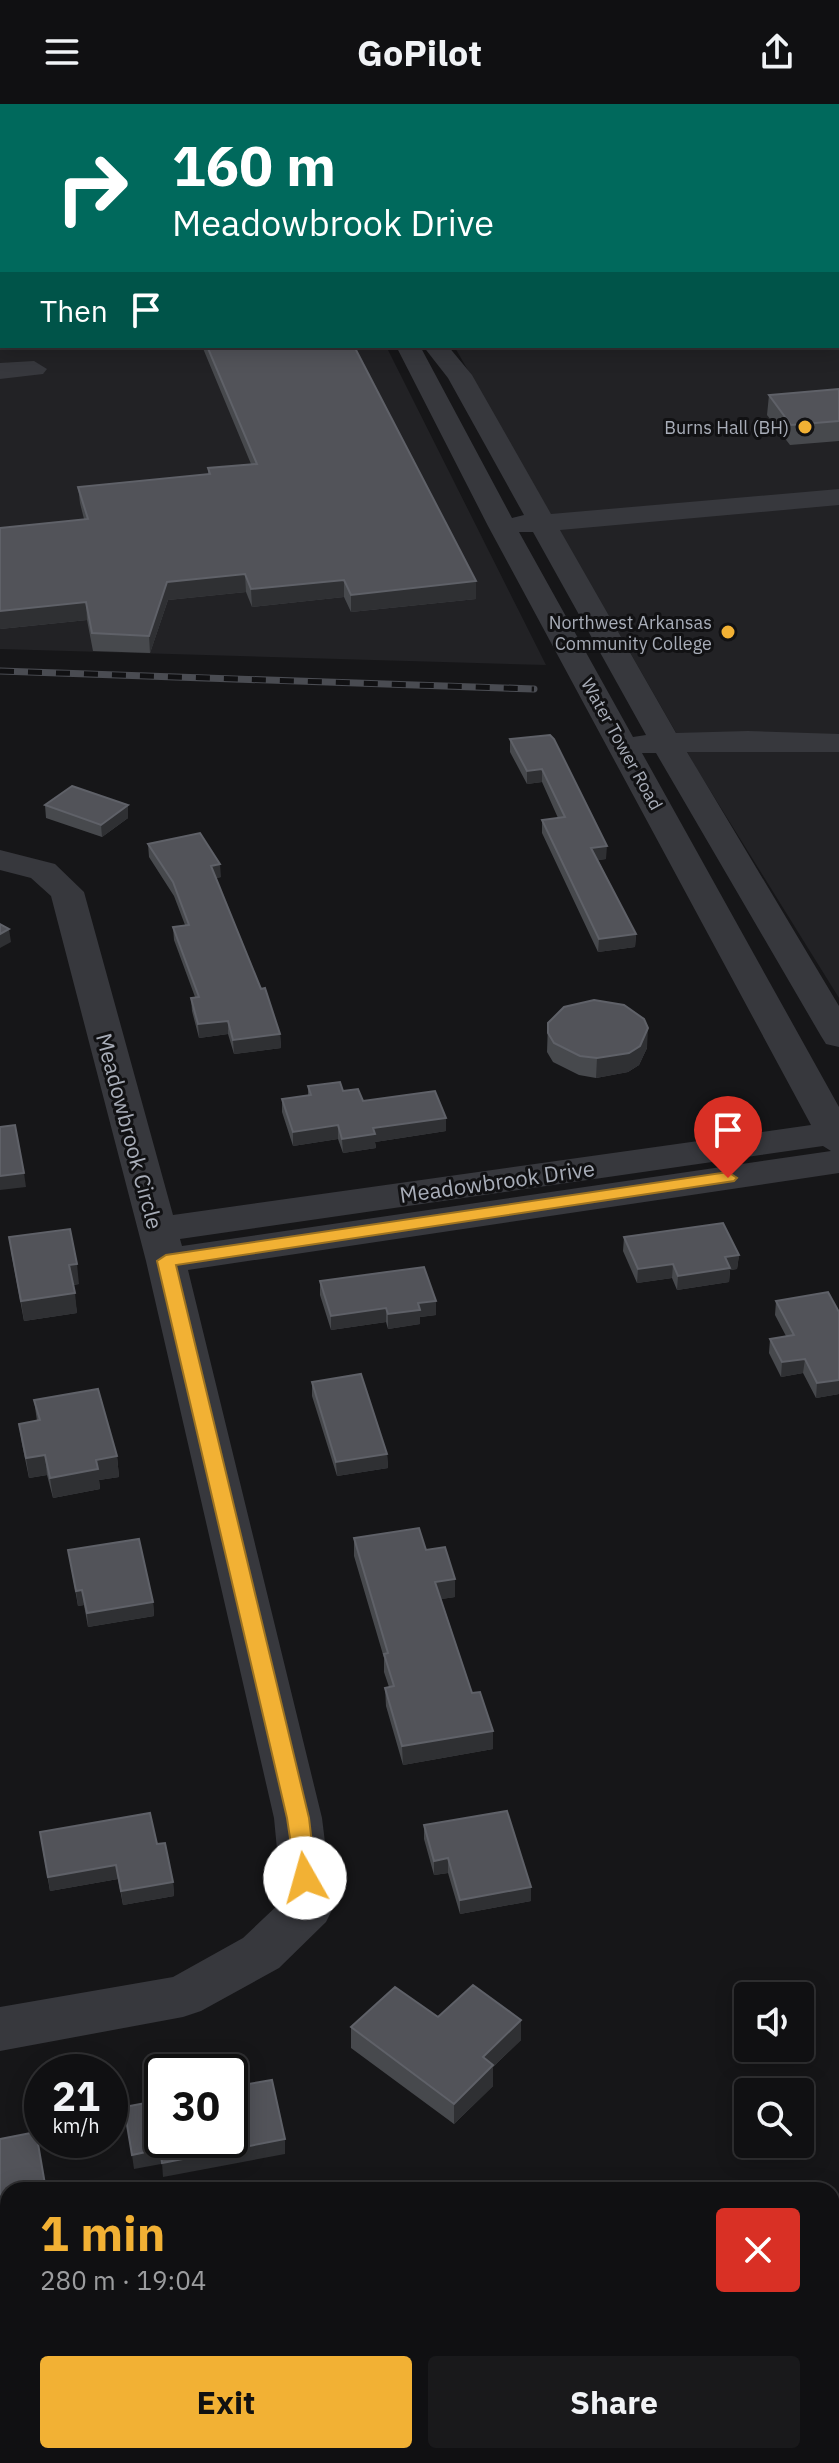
<!DOCTYPE html>
<meta charset="utf-8">
<style>
:root{--surface:#101012;--page:#19191b;--text:#f1f3f6;--muted:#9c9d9f;--line:#303032;--accent:#f2b134}
body{margin:0;font-family:"IBM Plex Sans",sans-serif;background:var(--page);color:var(--text);height:100vh;display:flex;flex-direction:column;font-size:30px;white-space:nowrap}
*{box-sizing:border-box;margin:0}
p{font-size:26px;color:var(--muted)}
.icon{flex:none;width:44px;height:44px;fill:none;stroke:currentColor;stroke-width:2;stroke-linecap:round;stroke-linejoin:round}
.map{position:relative;flex:1;overflow:hidden}
.sheet{position:absolute;left:0px;top:2078px;width:840px;height:282px;display:flex;flex-direction:column;background:var(--surface);border-radius:24px 24px 0 0;box-shadow:0 4px 20px #0003,0 0 0 2px var(--line)}
.sheet>*{flex:none}
.guide{position:absolute;left:0px;top:0px;width:840px;height:244px;box-shadow:0 4px 20px #0003,0 0 0 2px var(--line);background:#00695c;color:#fff;overflow:hidden}
.controls{position:absolute;left:734px;top:1878px;display:grid;gap:16px}
.controls a{display:grid;place-items:center;width:80px;height:80px;border-radius:8px;background:var(--surface);box-shadow:0 4px 20px #0003,0 0 0 2px var(--line);font-size:40px}
.speed{position:absolute;left:24px;top:1950px;display:flex;gap:16px;font-size:40px;font-weight:700;text-align:center}
.speed>*{display:grid;place-content:center;width:104px;height:104px;border-radius:50%;background:var(--surface);box-shadow:0 4px 20px #0003,0 0 0 2px var(--line);line-height:1}
.speed small{font-size:20px;font-weight:400}
.speed .limit{border:4px solid #111;border-radius:12px;background:#fff;color:#111}
.pin{position:absolute;display:grid;place-items:center;width:68px;height:68px;color:#fff;margin:-82px -34px;border-radius:50% 50% 50% 0;rotate:-45deg;box-shadow:0 0 8px #0007}
.pin .icon{rotate:45deg}
.me{position:absolute;width:88px;margin:-44px;rotate:353deg;stroke-linejoin:round;filter:drop-shadow(0 0 6px #0008)}
.turn{display:flex;align-items:center;gap:28px;height:168px;padding:0 40px;font-size:36px}
.turn .icon{width:104px;height:104px;stroke-width:2.5}
.turn b{display:block;font-size:56px;line-height:68px}
.then{display:flex;align-items:center;height:76px;padding:0 40px;background:#0003;gap:16px;font-size:30px}
.round{display:grid;place-items:center;flex:none;width:84px;height:84px;border-radius:8px;background:var(--page)}
.overview{display:flex;align-items:center;justify-content:space-between;height:136px;padding:0 40px}
h1{font-size:48px;font-weight:700;line-height:60px;color:var(--accent)}
.action{display:flex;gap:16px;margin-top:auto;padding:16px 40px}
.action a{flex:1;height:92px;border-radius:8px;background:var(--accent);color:#111;font-size:32px;font-weight:700;line-height:92px;text-align:center}
.action a+a{background:var(--page);color:var(--text)}
header{display:flex;justify-content:space-between;align-items:center;height:104px;padding:0 40px;background:var(--surface);font-size:36px;font-weight:700}
.map>svg:first-child{display:block}
</style>
<header><svg class="icon" aria-label="menu" viewBox="0 0 24 24"><path d="M4 6h16M4 12h16M4 18h16"/></svg>GoPilot<svg class="icon" aria-label="share" viewBox="0 0 24 24"><path d="M12 15V3M7 8l5-5 5 5M5 13v7h14v-7"/></svg></header>
<div class="map">
<svg width="839" height="2359" viewBox="0 0 839 2359">
<rect width="100%" height="100%" fill="#161618"/>
<!-- built -->
<path fill="#222225" d="M0,0h199l1,2h-198l-2,142z
M839,99v795l-141,-227 -244,-425h384z
M0,171l2,71h384l160,319 -546,-16z"/>
<g fill="none" stroke-linecap="round" stroke-linejoin="round">
<!-- minor -->
<path fill="#37383d" fill-rule="evenodd" d="M133,0h47l-49,2z
M209,0h22l1,2h-22z
M602,0h22l2,2h-22z
M0,221h2v14h-2z
M396,242h24l92,172 12,-3 -76,-137 -25,-32h25l24,29 79,139 288,-25v16l-279,25 116,203 72,-2 91,3v18h-152l152,254v41l-13,-3 -5,-8 -165,-283h-14l197,354v66l-651,97 134,548 11,90 -7,14 -47,46 -78,43 -18,6 -183,34v-44l173,-30 70,-39 39,-37 -8,-83 -128,-557 -95,-365 -20,-18 -31,-8v-20l55,14 29,28 89,323 638,-90 -323,-599zM519,428h14l113,203 -13,2zM823,1042l8,5 -649,95 -2,-7z
M34,257l13,8 -4,5 -43,5v-16z"/>
<!-- highway -->
<path fill="#63666e" fill-rule="evenodd" d="M838,81h1v14h-1z
M0,149h2v16h-2z"/>
<!-- rail casing -->
<g stroke="#4a4c52" stroke-width="7">
<path id="rail" d="M0,567l534,18"/>
</g>
<!-- rail -->
<use href="#rail" stroke="#111113" stroke-width="5" stroke-dasharray="14" stroke-linecap="butt"/>
</g>
<!-- wall -->
<path fill="#47494d" d="M202,242h152l122,253 -125,13 -7,-15 -92,10 -6,-15 -78,8 -18,53 -57,-2 -6,-31 -87,9 84,-110 -4,-16 -2,-16 130,-13v-6l43,-4z
M839,285v52l-49,4 -23,-30 2,-20z
M550,631l56,124 -8,1 38,74 -1,13 -37,5 -56,-119v-13l16,-2 -16,-36 -15,2 -17,-32v-13z
M45,701l83,13 -26,19 -56,-19z
M148,740l73,33 -5,1 64,156 1,14 -47,6 -6,-20 -29,4 -7,-27 -1,-13 4,-1 -21,-57 -1,-13 12,-2 -11,-29 -25,-39z
M548,919l99,25 -8,17 -11,7 -32,6 -17,-3 -26,-13 -6,-10z
M308,982l35,5 20,10 83,30 -71,11 1,6 -33,5 -5,-14 -45,7 -11,-34v-13l26,-4z
M9,1133l70,47 -6,1 4,28 -53,8 -12,-64z
M624,1133l115,18 -2,14 -7,1 -1,12 -52,8 -5,-12 -35,5 -14,-32z
M320,1177l116,20v14l-16,2v7l-32,5 -2,-7 -55,8 -11,-35z
M776,1197l63,11v82l-23,4 -13,-25 -22,4 -12,-24 1,-14 16,-3 -11,-21z
M312,1278l75,72 1,14 -51,8 -25,-80z
M34,1296l83,56 2,21 -20,3 1,9 -47,9 -6,-23 -18,3 -7,-34 -3,-20 18,-3z
M354,1434l72,12 29,47 -14,2 31,94 21,56 -90,16 -17,-59 -1,-18 4,-1 -5,-15v-14l-30,-102z
M68,1446l85,52 1,14 -66,11 -4,-22 -6,1z
M424,1721l107,62v14l-71,13 -12,-41 -14,2 -10,-36z
M157,1740l16,38 1,14 -51,9 -5,-26 -68,12 -8,-45z
M351,1923l170,13 -28,27v19l-39,38 -103,-76z
M803,2352h29l7,7h-33z"/>
<!-- shaded-wall -->
<path fill="#2f3033" d="M245,470l1,18 -78,8 -18,53 -1,-17 18,-54z
M344,476v17l-92,10 -1,-18z
M476,477v18l-125,13v-17z
M86,498l1,18 -87,9v-18z
M542,665v13l-15,2v-13z
M128,701v13l-26,19 -1,-12z
M607,742l-1,13 -15,2v-13z
M220,760l1,13 -9,2 -1,-13z
M9,825l2,13 -11,6v-14z
M636,830l-1,13 -37,5 1,-13z
M228,917v13l-29,4 -1,-14z
M648,924l-1,20 -8,17 -11,7 -32,6 1,-20z
M280,930l1,14 -47,6 -1,-14z
M446,1014v13l-71,11 1,6 -33,5 -1,-14 31,-11z
M338,1021v14l-45,7v-14z
M24,1069l2,14 -26,3v-14z
M739,1151l-2,14 -7,1 -1,12 -52,8 1,-14 47,-19z
M77,1160l2,20 -8,1 -2,-20z
M673,1160l-1,14 -35,5 1,-14z
M75,1189l2,20 -53,8 -3,-20z
M436,1197v14l-16,2v7l-32,5v-15l30,-11z
M386,1204v14l-55,8v-14z
M805,1255l-2,14 -22,4 1,-15z
M839,1276v14l-23,4 1,-15z
M387,1350l1,14 -51,8 -1,-14z
M45,1351l2,20 -18,3 -3,-20z
M117,1352l2,21 -20,3 1,9 -47,9 -3,-20 46,-18z
M455,1475v18l-20,3v-18z
M82,1486l2,15 -6,1 -2,-15z
M153,1498l1,14 -66,11 -1,-14z
M493,1627v18l-90,16 -1,-19z
M448,1754v15l-14,2v-14z
M116,1761l2,14 -68,12 -2,-14z
M173,1778l1,14 -51,9 -2,-14z
M531,1783v14l-71,13v-14z
M521,1916v20l-28,27v19l-39,38v-20l29,-47z
M285,2035v15l-122,23 -1,-14z
M160,2045l1,15 -27,5 -2,-14z
M8,2109v21l-8,2v-21z"/>
<!-- building -->
<path fill="#525359" stroke="#5f6168" stroke-width="2" d="M207,242h147l122,235 -125,14 -7,-15 -93,9 -6,-15 -78,8 -18,54 -57,-3 -6,-31 -86,9v-83l88,-9 -10,-32 132,-13 -2,-6 49,-4z
M839,285v32l-48,4 -22,-30z
M550,631l4,4 53,107 -16,2 45,86 -37,5 -57,-119 23,-3 -23,-48 -15,2 -17,-32z
M72,682l56,19 -27,20 -56,-20z
M200,729l20,31 -9,2 50,123 4,-1 15,46 -47,6 -5,-19 -30,3 -7,-26 8,-1 -26,-70 16,-2 -16,-43 -25,-38z
M0,820l9,5 -9,5z
M594,896l30,5 20,14 4,9 -8,18 -11,7 -32,5 -17,-2 -26,-13 -6,-10v-10l16,-16z
M340,978l3,9 15,-2 5,12 72,-10 11,27 -73,10 2,6 -33,5 -4,-14 -45,7 -11,-33 29,-4 -3,-9z
M15,1021l9,48 -24,3v-49z
M723,1119l16,32 -14,2 5,11 -52,8 -5,-12 -35,5 -14,-32z
M70,1125l7,35 -8,1 6,28 -54,8 -12,-64z
M424,1163l12,34 -18,2 2,7 -32,4 -2,-6 -55,8 -11,-35z
M828,1188l11,20v68l-22,3 -12,-24 -23,3 -12,-23 24,-4 -18,-34z
M361,1270l26,80 -51,8 -24,-80z
M98,1285l19,67 -21,4 2,9 -48,9 -5,-23 -19,3 -7,-34 21,-4 -6,-20z
M419,1424l7,22 19,-3 10,32 -20,3 37,111 8,-1 13,39 -91,15 -17,-58 9,-2 -10,-32 4,-1 -34,-115z
M139,1435l14,63 -66,11 -5,-23 -6,1 -8,-41z
M507,1707l24,76 -71,13 -12,-42 -14,3 -10,-36z
M150,1709l7,31 8,-1 8,39 -52,9 -5,-26 -68,12 -8,-45z
M473,1881l48,35 -38,37 10,8 -39,39 -103,-77 44,-40 43,30z
M272,1976l13,59 -123,24 -2,-14 -28,6 -8,-48 38,-7v40h68v-53z
M36,2028l10,58h-38v23l-8,2v-76z
M839,2325v34h-24l-3,-7h20v-25z
M92,2352h53l1,7h-53z"/>
<!-- route -->
<path fill="#f2b134" stroke="#9d7322" stroke-width="2" d="M728,1068l9,6 -3,3 -558,84 133,553 7,60 -3,7h-16l-10,-67 -130,-557 9,-6z"/>
<!-- markers -->
<g fill="#f2b134" stroke="#111113" stroke-width="3">
<circle cx="805" cy="323" r="8"/>
<circle cx="728" cy="528" r="8"/>
</g>
<g text-anchor="middle" dominant-baseline="central" stroke-width="6" stroke-linejoin="round" paint-order="stroke">
<!-- far-poi labels -->
<g font-size="18" fill="#a8adb8" stroke="#111113" text-anchor="end">
<text x="789" y="323">Burns Hall (BH)</text>
<text x="712" y="518">Northwest Arkansas<tspan x="712" dy="21">Community College</tspan></text>
</g>
<!-- far-street labels -->
<g font-size="18" fill="#a8adb8" stroke="#111113">
<text transform="translate(622 640) rotate(61)">Water Tower Road</text>
</g>
<!-- street labels -->
<g font-size="22" fill="#a8adb8" stroke="#111113">
<text transform="translate(130 1027) rotate(75)">Meadowbrook Circle</text>
<text transform="translate(497 1077) rotate(-8)">Meadowbrook Drive</text>
</g>
</g>
</svg>
<div class="controls">
<a><svg class="icon" aria-label="sound" viewBox="0 0 24 24"><path d="M4 9h4l5-4v14l-5-4H4zM17 9q2 3 0 6"/></svg></a>
<a><svg class="icon" aria-label="search" viewBox="0 0 24 24"><circle cx="10" cy="10" r="6"/><path d="M15 15l6 6"/></svg></a>
</div>
<div class="speed"><div>21<small>km/h</small></div><div class="limit">30</div></div>
<div class="pin" style="left:728px;top:1074px;background:#d93025"><svg class="icon" aria-label="arrive" viewBox="0 0 24 24"><path d="M6 21V4h12l-3 4 3 4H6"/></svg></div>
<svg class="me" style="left:305px;top:1774px" viewBox="-20 -20 40 40"><circle r="19" fill="#fff"/><path d="M0-13L10 11 0 6-10 11z" fill="#f2b134"/></svg>
<div class="guide">
<div class="turn"><svg class="icon" aria-label="right" viewBox="0 0 24 24"><path d="M7 20v-9h11M14 6l5 5-5 5"/></svg><div><b>160 m</b>Meadowbrook Drive</div></div>
<div class="then">Then<svg class="icon" aria-label="arrive" viewBox="0 0 24 24"><path d="M6 21V4h12l-3 4 3 4H6"/></svg></div>
</div>
<section class="sheet">
<div class="overview"><div><h1>1 min</h1><p>280 m · 19:04</p></div><a class="round" style="background:#d93025;color:#fff"><svg class="icon" aria-label="close" viewBox="0 0 24 24"><path d="M6 6l12 12M18 6L6 18"/></svg></a></div>
<div class="action"><a>Exit</a><a>Share</a></div>
</section>
</div>
